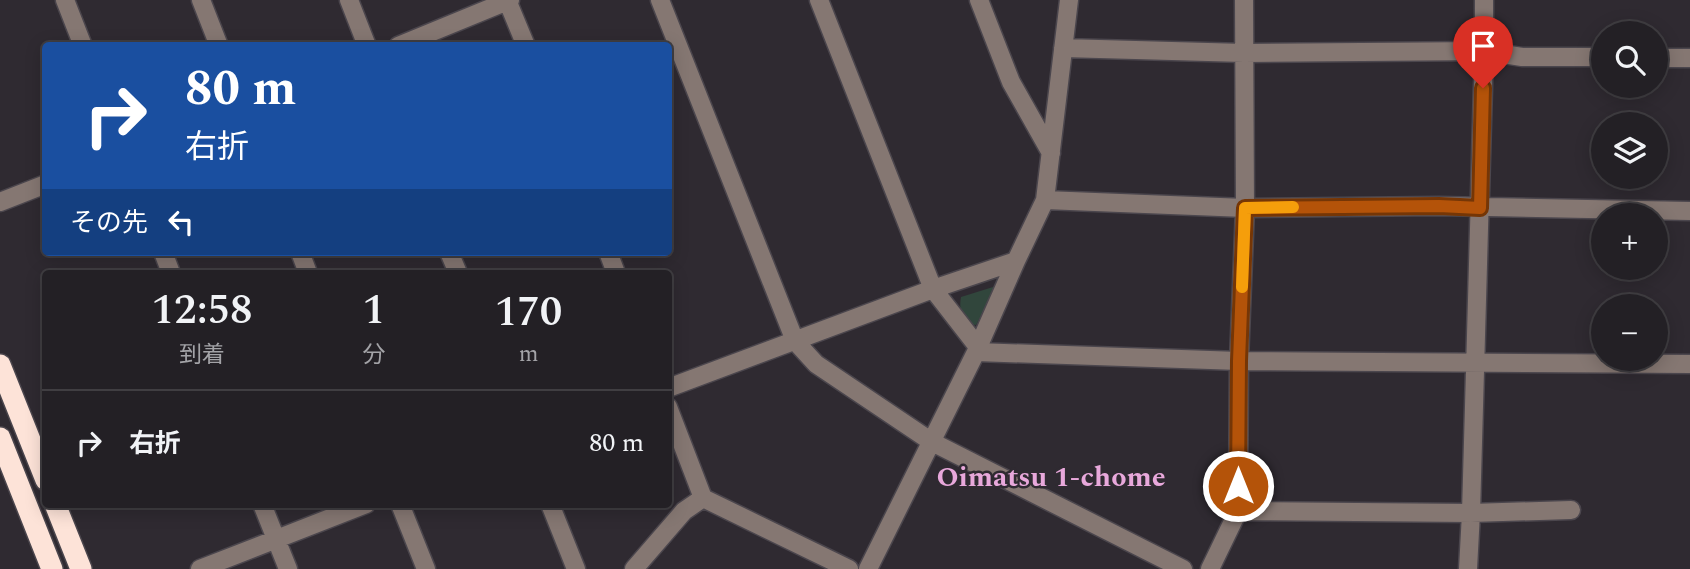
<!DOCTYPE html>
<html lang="ja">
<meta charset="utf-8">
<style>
:root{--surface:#232025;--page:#2f2d32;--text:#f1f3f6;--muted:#a3a3a7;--line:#403e42}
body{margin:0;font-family:Spectral,"Noto Sans JP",serif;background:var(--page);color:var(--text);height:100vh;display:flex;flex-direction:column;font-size:26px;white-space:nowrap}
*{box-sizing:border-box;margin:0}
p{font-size:23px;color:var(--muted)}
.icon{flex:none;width:38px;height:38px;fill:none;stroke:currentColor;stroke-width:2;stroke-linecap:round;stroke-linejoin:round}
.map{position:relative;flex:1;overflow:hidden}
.panel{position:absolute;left:42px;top:270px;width:630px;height:238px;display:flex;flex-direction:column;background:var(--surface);border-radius:7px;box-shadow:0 4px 18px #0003,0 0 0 2px var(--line)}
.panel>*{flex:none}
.guide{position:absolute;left:42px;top:42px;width:630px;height:214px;border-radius:7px;box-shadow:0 4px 18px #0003,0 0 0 2px var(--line);background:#1a4fa0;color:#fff;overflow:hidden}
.buttons{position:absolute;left:1591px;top:21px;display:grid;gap:14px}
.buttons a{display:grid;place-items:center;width:77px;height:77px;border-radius:50%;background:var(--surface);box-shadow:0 4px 18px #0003,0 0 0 2px var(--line);font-size:35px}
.pin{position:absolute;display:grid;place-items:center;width:60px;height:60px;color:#fff;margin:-72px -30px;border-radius:50% 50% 50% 0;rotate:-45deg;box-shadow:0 0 7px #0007}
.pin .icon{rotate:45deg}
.me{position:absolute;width:77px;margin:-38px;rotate:0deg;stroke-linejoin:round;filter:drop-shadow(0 0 5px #0008)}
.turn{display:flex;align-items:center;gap:24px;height:147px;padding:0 28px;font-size:32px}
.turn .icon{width:91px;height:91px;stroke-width:2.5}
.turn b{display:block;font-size:49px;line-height:60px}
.then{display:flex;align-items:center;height:66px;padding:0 28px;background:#0003;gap:14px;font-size:26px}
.eta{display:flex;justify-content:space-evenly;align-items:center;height:119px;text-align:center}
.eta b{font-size:42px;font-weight:600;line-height:49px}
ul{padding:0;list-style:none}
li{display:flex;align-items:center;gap:21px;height:105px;padding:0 28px;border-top:2px solid var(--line)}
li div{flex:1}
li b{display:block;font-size:26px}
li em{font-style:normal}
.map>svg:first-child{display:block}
</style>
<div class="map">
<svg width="1690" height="569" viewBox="0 0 1690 569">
<rect width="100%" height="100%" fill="#2f2a31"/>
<!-- green -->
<path fill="#31463c" d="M993,287l3,1 -20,37 -9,-1c-6,-9 -8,-16 -6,-27z"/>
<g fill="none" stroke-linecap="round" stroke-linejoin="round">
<!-- minor casing -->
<g stroke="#4b464d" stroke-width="21">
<path id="minor" d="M65,0l18,46
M201,0l18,46
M349,0l18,46
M507,0l19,46
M660,0l135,341 21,23 116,78 251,127
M819,0l114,289 45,58
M979,0l32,82 40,71
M398,46l112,-46
M1063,48l181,5 240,-2 38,6h81
M1656,58h34
M1045,200l200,8 194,-2 251,5
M0,202l46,-18
M163,252l8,21
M300,252l8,21
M449,252l9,21
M608,252l8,21
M976,352l263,9 451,3
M668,388l265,-99 83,-28
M668,407l35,91 146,71
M262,504l26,65
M400,504l26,65
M550,504l26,65
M1238,511l233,2 100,-3
M200,569l166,-65
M634,569l50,-58 19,-13
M868,569l108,-217 40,-91 29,-61 24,-200
M1210,569l28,-58 1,-150 6,-153 -1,-208
M1468,569l3,-56 13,-462v-51"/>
</g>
<!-- highway casing -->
<g stroke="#4b464d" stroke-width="24">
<path id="highway" d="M0,365l46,115
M0,438l52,131
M55,504l26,65"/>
</g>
<!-- minor -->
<use href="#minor" stroke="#857772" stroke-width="18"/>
<!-- highway -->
<use href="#highway" stroke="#fde3d8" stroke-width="21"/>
</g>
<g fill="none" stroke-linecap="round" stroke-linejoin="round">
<!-- route casing -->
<g stroke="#753606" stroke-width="18">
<path id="route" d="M1238,486l1,-125 6,-153 194,-2 41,2 3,-120"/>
</g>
<!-- route -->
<use href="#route" stroke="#b45309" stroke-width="12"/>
<!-- slow -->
<path stroke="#f59e0b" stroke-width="12" d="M1242,287l3,-79 48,-1"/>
</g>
<g text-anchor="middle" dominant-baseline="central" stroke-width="5" stroke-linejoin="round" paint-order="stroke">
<!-- neighbourhood labels -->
<g font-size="28" font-weight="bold" fill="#e8a8db" stroke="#2f2a31">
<text x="1051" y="477">Oimatsu 1-chome</text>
</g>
</g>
</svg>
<div class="buttons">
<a><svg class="icon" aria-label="search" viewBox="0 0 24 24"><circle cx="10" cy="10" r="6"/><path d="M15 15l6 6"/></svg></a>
<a><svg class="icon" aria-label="layers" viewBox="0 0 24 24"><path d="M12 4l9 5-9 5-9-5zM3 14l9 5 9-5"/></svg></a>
<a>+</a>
<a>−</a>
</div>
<div class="pin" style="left:1483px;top:88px;background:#d93025"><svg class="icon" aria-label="arrive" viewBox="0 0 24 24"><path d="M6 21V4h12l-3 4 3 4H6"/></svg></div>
<svg class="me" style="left:1238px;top:486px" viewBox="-20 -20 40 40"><circle r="17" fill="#b45309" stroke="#fff" stroke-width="3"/><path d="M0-11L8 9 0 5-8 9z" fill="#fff"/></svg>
<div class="guide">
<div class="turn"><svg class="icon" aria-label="right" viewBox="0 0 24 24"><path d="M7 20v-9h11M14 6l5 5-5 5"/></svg><div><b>80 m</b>右折</div></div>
<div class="then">その先<svg class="icon" aria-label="left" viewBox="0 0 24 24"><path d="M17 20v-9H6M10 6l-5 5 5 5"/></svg></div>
</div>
<section class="panel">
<div class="eta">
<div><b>12:58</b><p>到着</p></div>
<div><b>1</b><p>分</p></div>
<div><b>170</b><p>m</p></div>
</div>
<ul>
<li><svg class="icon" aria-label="right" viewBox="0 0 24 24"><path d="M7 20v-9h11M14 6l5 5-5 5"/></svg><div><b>右折</b></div><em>80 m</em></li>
</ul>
</section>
</div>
